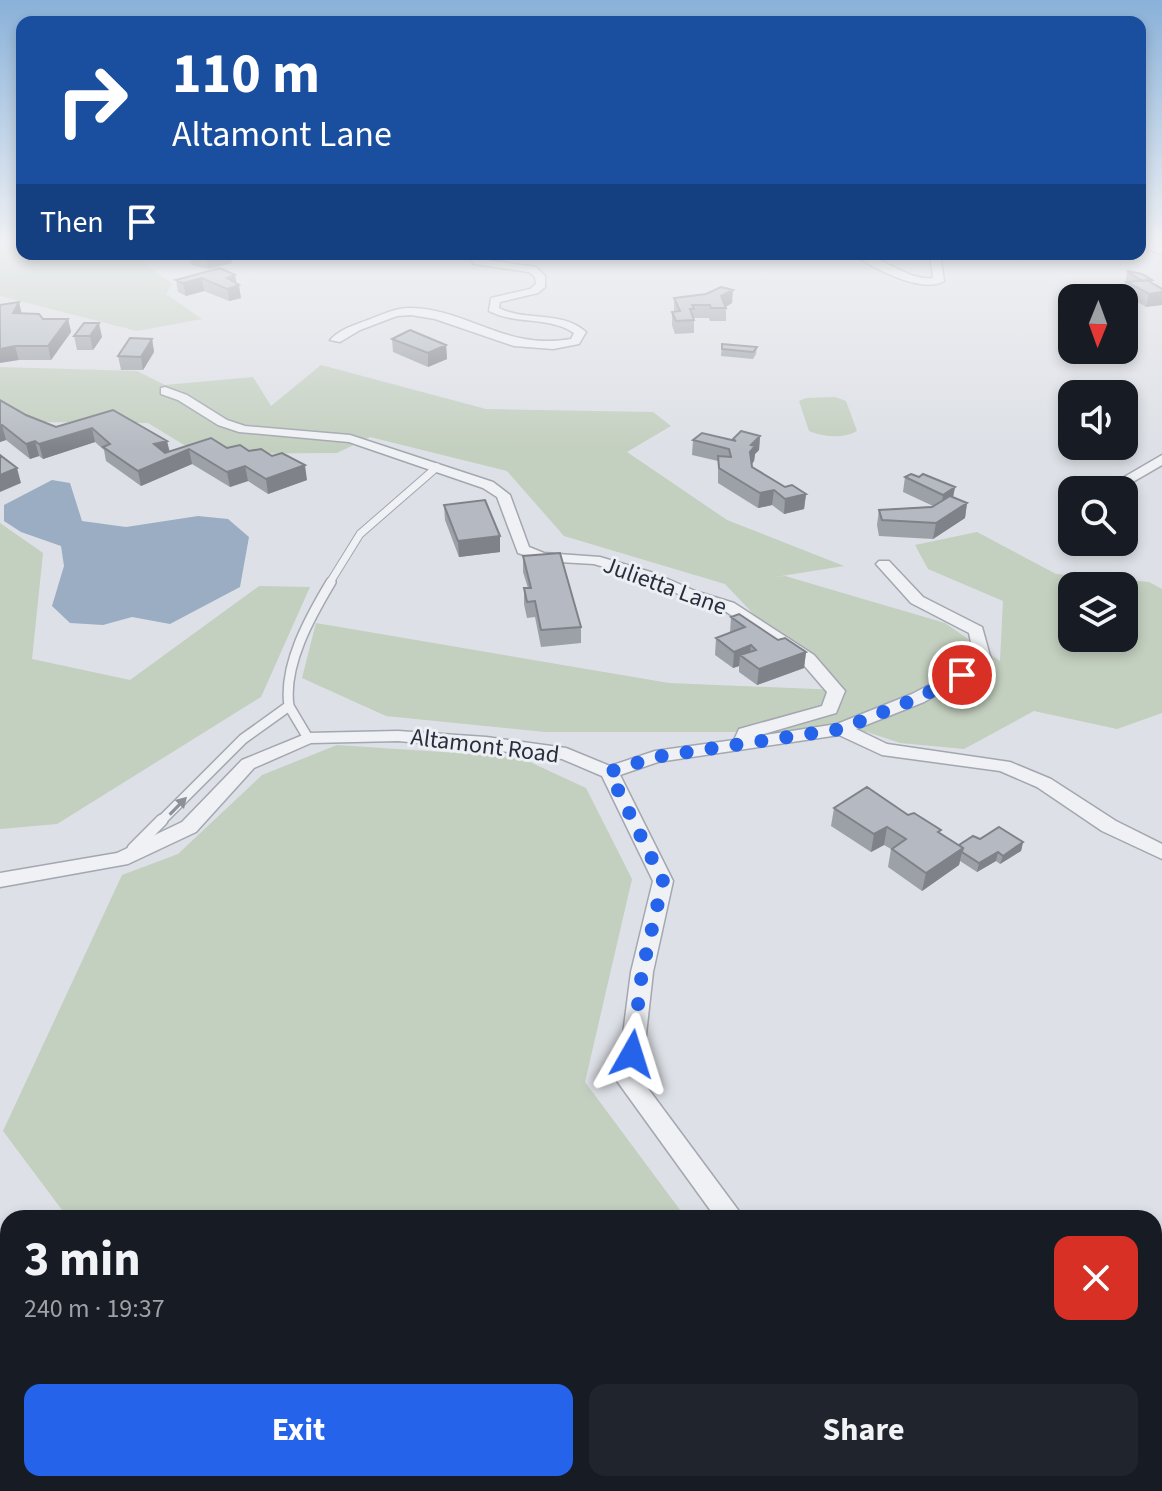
<!DOCTYPE html>
<meta charset="utf-8">
<style>
:root{--surface:#171b24;--page:#20242c;--text:#f1f3f6;--muted:#9ea1a6;--accent:#2563eb}
body{margin:0;font-family:"Source Sans 3",sans-serif;background:var(--page);color:var(--text);height:100vh;display:flex;flex-direction:column;font-size:30px;white-space:nowrap}
*{box-sizing:border-box;margin:0}
p{font-size:26px;color:var(--muted)}
.icon{flex:none;width:44px;height:44px;fill:none;stroke:currentColor;stroke-width:2;stroke-linecap:round;stroke-linejoin:round}
.map{position:relative;flex:1;overflow:hidden}
.side{position:absolute;left:0px;top:1210px;width:1162px;height:282px;display:flex;flex-direction:column;background:var(--surface);border-radius:24px 24px 0 0;box-shadow:0 4px 12px #0003}
.side>*{flex:none}
.hud{position:absolute;left:16px;top:16px;width:1130px;height:244px;border-radius:16px;box-shadow:0 4px 12px #0003;background:#1a4fa0;color:#fff;overflow:hidden}
.needle{width:52px;rotate:181deg}
.buttons{position:absolute;left:1058px;top:284px;display:grid;gap:16px}
.buttons a{display:grid;place-items:center;width:80px;height:80px;border-radius:16px;background:var(--surface);box-shadow:0 4px 12px #0003;font-size:40px}
.pin{position:absolute;display:grid;place-items:center;width:68px;height:68px;color:#fff;margin:-34px;border:4px solid #fff;border-radius:50%;box-shadow:0 2px 8px #0007}
.me{position:absolute;width:88px;margin:-44px;rotate:6deg;stroke-linejoin:round;filter:drop-shadow(0 0 6px #0008)}
.turn{display:flex;align-items:center;gap:28px;height:168px;padding:0 24px;font-size:36px}
.turn .icon{width:104px;height:104px;stroke-width:2.5}
.turn b{display:block;font-size:56px;line-height:68px}
.then{display:flex;align-items:center;height:76px;padding:0 24px;background:#0003;gap:16px;font-size:30px}
.round{display:grid;place-items:center;flex:none;width:84px;height:84px;border-radius:16px;background:var(--page)}
.head{display:flex;align-items:center;justify-content:space-between;height:136px;padding:0 24px}
h1{font-size:48px;font-weight:700;line-height:60px}
.cta{display:flex;gap:16px;margin-top:auto;padding:16px 24px}
.cta a{flex:1;height:92px;border-radius:16px;background:var(--accent);color:#fff;font-size:32px;font-weight:700;line-height:92px;text-align:center}
.cta a+a{background:var(--page);color:var(--text)}
.map>svg:first-child{display:block}
</style>
<div class="map">
<svg width="1162" height="1491" viewBox="0 0 1162 1491">
<rect width="100%" height="100%" fill="#dde0e6"/>
<!-- green -->
<path fill="#c3cfbf" fill-rule="evenodd" d="M0,242h22v12h90l25,4 35,26 -6,10 36,25 -65,12 -137,-35z
M321,365l165,44 167,3 18,14 -44,26 100,68 117,46 -69,11 10,-1 160,47 55,38 3,-60 -75,-32 -13,-24 62,-13 79,42 93,8 13,7v124l-45,16 -83,-18 -70,38 -64,-6 -33,-11h-322l-159,-16 -84,-38 14,-55 353,60 171,7 -79,-68 -36,-38 -161,-48 -57,-65 -137,-34 -33,16 -138,1 -51,-31 -110,-1 -38,-17v-38l137,4 28,14 88,-8 18,29zM1072,586h52v52h-52z
M835,397l11,4 11,30c-14,8 -34,6 -48,0l-10,-30 7,-3z
M0,523l43,30 -11,106 98,21 129,-94 51,1 -49,110 -204,127 -57,5z
M337,745l182,12 67,31 46,91 -47,203 101,136h-618l-65,-87 119,-256 56,-21 84,-79z
M402,1484h480l6,7h-491z"/>
<!-- water -->
<path fill="#9badc3" d="M52,480l18,3 12,38 44,6 72,-11 30,3 21,18 -9,50 -70,37 -38,-7 -29,8 -33,-2 -18,-17 12,-40 -3,-20 -40,-14 -17,-11v-16z"/>
<g fill="none" stroke-linecap="round" stroke-linejoin="round">
<!-- service-far2 casing -->
<g stroke="#a3a7af" stroke-width="9">
<path id="service-far2" d="M329,584l31,-50 77,-67"/>
</g>
<!-- service-far1 casing -->
<g stroke="#a3a7af" stroke-width="12">
<path id="service-far1" d="M289,706c-6,-41 21,-89 42,-124
M160,822l83,-83 46,-33 19,32"/>
</g>
<!-- service casing -->
<g stroke="#a3a7af" stroke-width="14">
<path id="service" d="M133,849l29,-29"/>
</g>
<!-- minor casing -->
<g stroke="#a3a7af" stroke-width="3">
<path id="minor" d="M1140,242l22,5v7l-22,-8z
M469,254h12v5l55,8 9,9v11l-7,6 -38,9 -1,6c27,14 63,2 87,24l-7,12 -26,5 -39,-3 -79,-27 -24,-4 -14,1 -37,14 -20,12 -10,-2c10,-11 24,-15 38,-20 13,-5 27,-12 41,-12 58,0 96,43 162,31l3,-6c-25,-17 -58,-8 -85,-22l2,-13 39,-9 6,-5 -1,-7 -6,-5 -55,-8z
M854,254c29,0 51,27 79,24l-3,-24h10l4,27c-22,13 -70,-12 -90,-27z
M165,387l22,8 40,25 18,6 105,9 143,47 17,13 19,52 15,6 56,4 54,16 41,18 39,12 80,52 31,36 -9,22 -83,24 84,-13 75,-30 63,-33 -6,-28 -58,-30 -35,-39 3,-3h10l34,36 59,30 10,36 -68,39 -68,27 31,15 123,18 41,17 65,42 46,23v15l-60,-28 -65,-44 -37,-16 -118,-16 -43,-20 -181,27 -38,13 53,106 -20,91 -12,107 103,139h-28l-99,-137 14,-109 22,-91 -51,-105 -40,-17 -76,-10 -88,-8 -87,2 -57,25 -58,64 -68,32 -128,23v-14l117,-20 65,-31 60,-62 66,-27 90,-2 88,6 80,11 44,18 45,-15 79,-11 5,-11 83,-23 5,-14 -25,-29 -80,-54 -37,-12 -41,-18 -50,-15 -52,-3 -24,-8 -21,-56 -14,-9 -134,-46 -110,-10 -21,-7 -40,-25 -17,-6v-6z
M1162,455v10l-43,25h-17z
M1079,1484h35l3,7h-35z"/>
</g>
<!-- service-far2 -->
<use href="#service-far2" stroke="#eff1f4" stroke-width="7"/>
<!-- service-far1 -->
<use href="#service-far1" stroke="#eff1f4" stroke-width="9"/>
<!-- service -->
<use href="#service" stroke="#eff1f4" stroke-width="11"/>
<!-- minor -->
<use href="#minor" fill="#eff1f4" fill-rule="evenodd"/>
</g>
<!-- wall -->
<path fill="#9ca0a7" d="M189,254h41l2,9 -24,6 -17,-4z
M220,268l16,15 5,15 -12,3 -25,-10 -18,5 -8,-4 -2,-12z
M1127,271l35,18 -16,18 -22,-13z
M674,298l58,5 -6,4v14h-16l-1,-3h-15v15l-19,1 -3,-9v-13h2z
M0,305l22,8 21,6h25l3,13 -20,28h-32z
M74,336l28,1 -9,13h-16z
M152,339l2,13 -11,18h-22l-3,-14z
M392,339l54,6 1,14 -19,8 -35,-15z
M722,344l35,3 -1,7 -3,5 -32,-3z
M0,400l26,15 30,12 57,-17 54,31 3,11 41,-14 16,10 22,3 58,29 -39,14 -20,-13 -18,6 -38,-23 -51,22 -35,-25 -2,-11 -9,-8 -52,17 -4,-3 -9,3 -24,-19 -6,2z
M760,436l-1,14 -4,4 -1,7 -2,3v3l33,20 21,7 -2,15 -20,5 -12,-9 -14,3 -40,-25v-22l-26,-6 1,-15h40v-1z
M905,477l50,10 -2,10 14,6 -2,15 -32,21 -54,-3 -2,-11 2,-15 54,-4 -30,-14z
M444,505l56,47 -41,5 -14,-37z
M523,556l58,71v16l-40,4 -6,-30 -8,1 -3,-14v-16h4l-5,-16z
M731,617l47,23 28,12 -2,16 -47,17 -18,-13v-6l-6,2 -18,-13 1,-17 14,-5z
M834,808l74,7 51,30 21,-6 43,3 -2,9 -21,13 -4,-3 -19,11 -17,-11 -1,4 -37,26 -34,-24 3,-18 -7,-4 -13,7 -40,-26z
M195,1484h73l-6,7h-58z"/>
<!-- shaded-wall -->
<path fill="#7f8288" d="M218,254h12l2,9 -24,6 -2,-12z
M235,275l2,11 2,-1 2,13 -12,3 -2,-23z
M202,278l2,13 -18,5 -3,-13z
M733,290l-1,13 -9,5 -2,-12z
M1162,292v13l-16,2 3,-13z
M19,302l3,13 -9,-2z
M68,319l3,13 -20,28 -3,-14z
M99,323l3,14 -9,13 -3,-14z
M152,339l2,13 -11,18 -2,-13z
M446,345l1,14 -19,8v-14z
M15,346l4,14 -19,3v-14z
M2,425l4,15 -6,2v-16z
M92,428l3,14 -52,17 -4,-15z
M760,436l-1,14 -4,4 -1,7 -5,6 2,-22z
M35,441l4,15 -9,3 -4,-15z
M167,441l3,15 -13,3 -3,-15z
M189,449l3,15 -51,22 -3,-15z
M305,465l2,15 -39,14 -2,-15z
M245,466l3,15 -18,6 -3,-15z
M17,468l4,15 -21,9v-17z
M955,487l-3,15 -11,8 2,-15z
M774,490l-2,15 -14,3 2,-15z
M806,494l-2,15 -20,5 1,-15z
M967,503l-2,15 -32,21 3,-16z
M500,536v16l-41,5 -1,-16z
M751,645l-2,17 -9,-7 -1,11 -6,2 1,-16z
M806,652l-2,16 -47,17 2,-16z
M887,827l-3,18 -13,7 3,-18z
M1023,842l-2,9 -21,13 3,-8z
M963,848l-4,17 -37,26 4,-18z
M998,852l-2,9 -19,11 2,-9z
M127,1484h21l-5,7h-21z
M249,1484h19l-6,7h-18z"/>
<!-- building -->
<path fill="#b5bac2" stroke="#7f8288" stroke-width="2" d="M195,254h23l-12,3z
M220,268l15,7 -8,3 12,7 -12,4 -25,-11 -19,5 -7,-3z
M1127,271l15,3 10,6 -10,1z
M1147,280l15,9v3l-13,2 -22,-12z
M721,287l12,3 -12,6 5,12h-15l-1,-3h-18l2,4h-4l4,11 -18,1 -4,-9 8,-1 -6,-13 32,-4z
M19,302l-6,11 26,1 4,5h25l-20,27h-33l-15,3v-44z
M84,323h15l-9,13h-16z
M410,330l36,15 -18,8 -36,-14z
M130,338l22,1 -11,18 -23,-1z
M722,344l35,3 -4,5 -31,-3z
M0,400l26,15 30,12 57,-17 54,31 -13,3 11,9 46,-15 16,10 13,-3 9,6 12,-2 11,7 10,-3 23,12 -39,14 -21,-13 -18,6 -38,-23 -51,22 -35,-24 7,-3 -18,-16 -53,16 -4,-3 -9,3 -24,-19 -2,1z
M741,431l19,5 -9,9 4,1 -5,6 2,15 33,20 7,-2 14,9 -21,5 -11,-9 -14,3 -41,-25 -1,-12 13,1 -2,-8 -36,-9 9,-7 34,8 -3,-2z
M0,455l17,13 -17,7z
M911,474l8,3 4,-3 32,13 -12,8 -38,-18z
M950,496l17,7 -31,20 -54,-3 -3,-10 53,-3z
M485,500l15,36 -42,5 -14,-36z
M560,553l21,74 -40,3 -6,-29 -8,1 -3,-14h7l-8,-32z
M739,614l39,26 7,-2 21,14 -47,17 -19,-14 16,-5 -5,-5 -17,7 -18,-14 29,-11 -14,-10z
M867,787l41,28 6,-2 27,17 -3,2 25,16 -37,25 -34,-24 14,-10 -19,-12 -13,7 -40,-26z
M999,827l24,15 -20,14 -5,-4 -19,11 -17,-11 1,-4 -4,-3 14,-9 7,3z
M12,1484h115l-5,7h-87l-5,-3 -2,3h-16l-1,-1z
M213,1484h36l-5,7h-21z"/>
<!-- one-way arrows -->
<defs><path id="oneway-solid" d="M-6-.8H1V-3.2L6.5 0L1 3.2V.8H-6Z" transform="scale(2)"/></defs>
<use fill="#8c9098" href="#oneway-solid" transform="translate(178 806) rotate(-46)"/>
<!-- sky -->
<linearGradient id="sky" x2="0" y2="1"><stop stop-color="#89b1d9"/><stop offset="0.54" stop-color="#f0f1f4"/><stop offset="1" stop-color="#f0f1f4" stop-opacity="0"/></linearGradient>
<rect width="1162" height="450" fill="url(#sky)"/>
<g fill="none" stroke-linecap="round" stroke-linejoin="round">
<!-- route -->
<path stroke="#2563eb" stroke-width="14" stroke-dasharray="0 25.2" d="M632,1054l10,-82 21,-91 -54,-109 46,-15 186,-28 77,-31 44,-23"/>
</g>
<g text-anchor="middle" dominant-baseline="central" stroke-width="6" stroke-linejoin="round" paint-order="stroke">
<!-- street labels -->
<g font-size="24" fill="#282e3b" stroke="#eceff4">
<text transform="translate(665 586) rotate(20)">Julietta Lane</text>
<text transform="translate(485 746) rotate(7)">Altamont Road</text>
</g>
</g>
</svg>
<div class="buttons">
<a><svg class="needle" viewBox="-14 -14 28 28"><path d="M0-13l5 13h-10z" fill="#e53935"/><path d="M0 13l5-13h-10z" fill="#9ea1a6"/></svg></a>
<a><svg class="icon" aria-label="sound" viewBox="0 0 24 24"><path d="M4 9h4l5-4v14l-5-4H4zM17 9q2 3 0 6"/></svg></a>
<a><svg class="icon" aria-label="search" viewBox="0 0 24 24"><circle cx="10" cy="10" r="6"/><path d="M15 15l6 6"/></svg></a>
<a><svg class="icon" aria-label="layers" viewBox="0 0 24 24"><path d="M12 4l9 5-9 5-9-5zM3 14l9 5 9-5"/></svg></a>
</div>
<div class="pin" style="left:962px;top:675px;background:#d93025"><svg class="icon" aria-label="arrive" viewBox="0 0 24 24"><path d="M6 21V4h12l-3 4 3 4H6"/></svg></div>
<svg class="me" style="left:632px;top:1054px" viewBox="-20 -20 40 40"><path d="M0-17L14 15 0 8-14 15z" fill="#2563eb" stroke="#fff" stroke-width="4"/></svg>
<div class="hud">
<div class="turn"><svg class="icon" aria-label="right" viewBox="0 0 24 24"><path d="M7 20v-9h11M14 6l5 5-5 5"/></svg><div><b>110 m</b>Altamont Lane</div></div>
<div class="then">Then<svg class="icon" aria-label="arrive" viewBox="0 0 24 24"><path d="M6 21V4h12l-3 4 3 4H6"/></svg></div>
</div>
<section class="side">
<div class="head"><div><h1>3 min</h1><p>240 m · 19:37</p></div><a class="round" style="background:#d93025;color:#fff"><svg class="icon" aria-label="close" viewBox="0 0 24 24"><path d="M6 6l12 12M18 6L6 18"/></svg></a></div>
<div class="cta"><a>Exit</a><a>Share</a></div>
</section>
</div>
